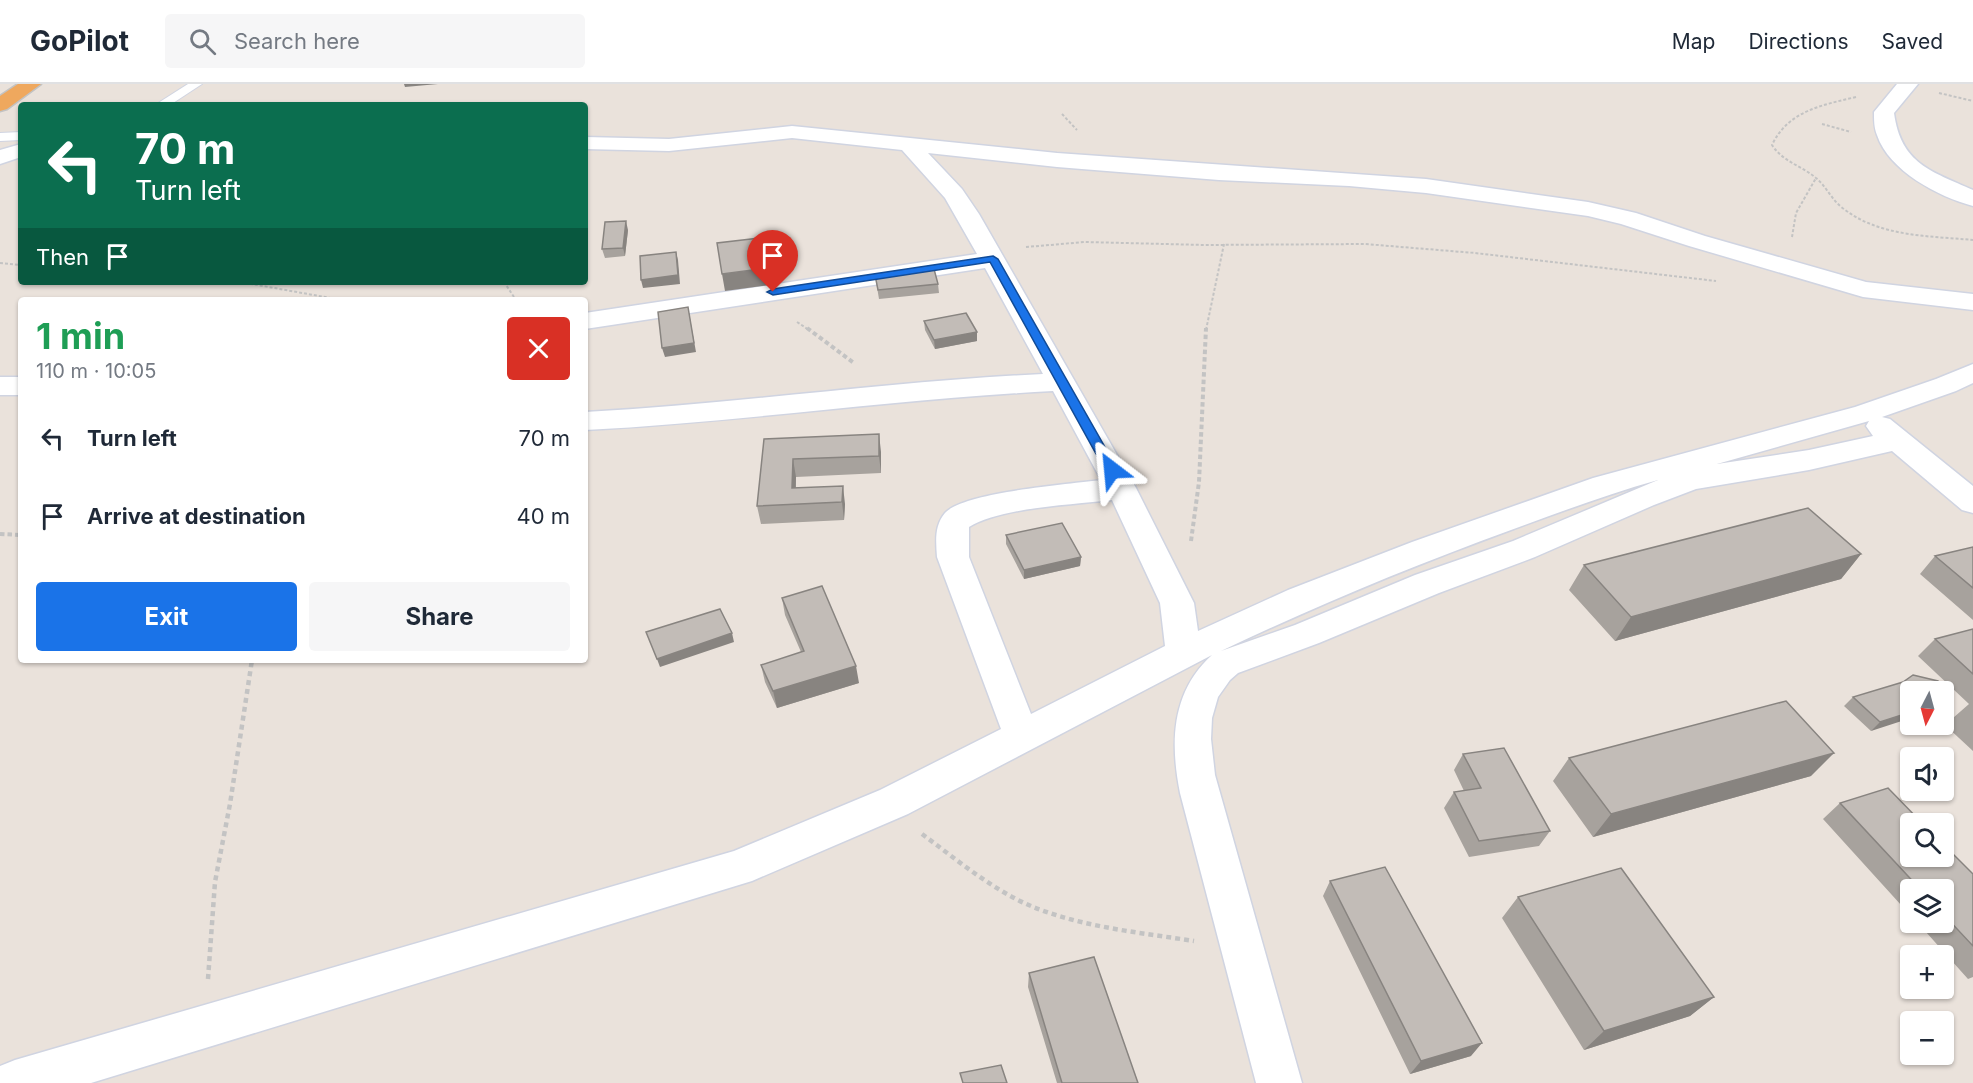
<!DOCTYPE html>
<meta charset="utf-8">
<style>
:root{--surface:#fff;--page:#f6f6f7;--text:#1f2937;--muted:#747a83;--line:#e0e1e3;--accent:#1a73e8}
body{margin:0;font-family:Inter,sans-serif;background:var(--page);color:var(--text);height:100vh;display:flex;flex-direction:column;font-size:22px;white-space:nowrap}
*{box-sizing:border-box;margin:0}
p{font-size:20px;color:var(--muted)}
.icon{flex:none;width:33px;height:33px;fill:none;stroke:currentColor;stroke-width:2;stroke-linecap:round;stroke-linejoin:round}
.map{position:relative;flex:1;overflow:hidden}
.sheet{position:absolute;left:18px;top:213px;width:570px;height:366px;display:flex;flex-direction:column;background:var(--surface);border-radius:6px;box-shadow:0 2px 4px #0004}
.sheet>*{flex:none}
.hud{position:absolute;left:18px;top:18px;width:570px;height:183px;border-radius:6px;box-shadow:0 2px 4px #0004;background:#0b6e4f;color:#fff;overflow:hidden}
.needle{width:39px;rotate:186deg}
.controls{position:absolute;left:1900px;top:597px;display:grid;gap:12px}
.controls a{display:grid;place-items:center;width:54px;height:54px;border-radius:6px;background:var(--surface);box-shadow:0 2px 4px #0004;font-size:30px}
.pin{position:absolute;display:grid;place-items:center;width:51px;height:51px;color:#fff;margin:-62px -26px;border-radius:50% 50% 50% 0;rotate:-45deg;box-shadow:0 0 6px #0007}
.pin .icon{rotate:45deg}
.me{position:absolute;width:66px;margin:-33px;rotate:331deg;stroke-linejoin:round;filter:drop-shadow(0 0 4px #0008)}
.turn{display:flex;align-items:center;gap:21px;height:126px;padding:0 18px;font-size:27px}
.turn .icon{width:78px;height:78px;stroke-width:2.5}
.turn b{display:block;font-size:42px;line-height:51px}
.then{display:flex;align-items:center;height:57px;padding:0 18px;background:#0003;gap:12px;font-size:22px}
.round{display:grid;place-items:center;flex:none;width:63px;height:63px;border-radius:6px;background:var(--page)}
.summary{display:flex;align-items:center;justify-content:space-between;height:102px;padding:0 18px}
h1{font-size:36px;font-weight:700;line-height:45px;color:#1e9e55}
.cta{display:flex;gap:12px;margin-top:auto;padding:12px 18px}
.cta a{flex:1;height:69px;border-radius:6px;background:var(--accent);color:#fff;font-size:24px;font-weight:700;line-height:69px;text-align:center}
.cta a+a{background:var(--page);color:var(--text)}
ul{padding:0;list-style:none}
li{display:flex;align-items:center;gap:18px;height:78px;padding:0 18px}
li div{flex:1}
li b{display:block;font-size:22px}
li em{font-style:normal}
header{display:flex;align-items:center;gap:36px;box-sizing:border-box;height:84px;padding:0 30px;background:var(--surface);border-bottom:2px solid var(--line)}
header strong{font-size:28px}
nav{display:flex;gap:33px;margin-inline-start:auto;font-size:21px}
.search{width:420px;height:54px;background:var(--page);display:flex;align-items:center;gap:15px;box-sizing:border-box;padding:0 21px;border-radius:6px;color:var(--muted);font-size:22px}
.map>svg:first-child{display:block}
</style>
<header>
<strong>GoPilot</strong>
<div class="search"><svg class="icon" aria-label="search" viewBox="0 0 24 24"><circle cx="10" cy="10" r="6"/><path d="M15 15l6 6"/></svg>Search here</div>
<nav><a>Map</a><a>Directions</a><a>Saved</a></nav>
</header>
<div class="map">
<svg width="1973" height="999" viewBox="0 0 1973 999">
<rect width="100%" height="100%" fill="#eae2db"/>
<g fill="none" stroke-linecap="round" stroke-linejoin="round">
<!-- service casing -->
<g stroke="#d0d4e1" stroke-width="2">
<path id="service" d="M188,0h14l-32,21h-15z
M21,48v8l-21,1v-8z"/>
</g>
<!-- minor casing -->
<g stroke="#d0d4e1" stroke-width="3">
<path id="minor" d="M1897,0h21l-24,29c7,51 37,58 79,77v16c-34,-9 -84,-35 -96,-71 -3,-7 -3,-15 -3,-23z
M792,42l265,27 369,26 162,23 48,11 69,23 161,46 107,12v16l-110,-13 -174,-51 -68,-22 -33,-8 -162,-23 -77,-7 -130,-6 -162,-13 -129,-14 34,36 17,25 157,274 58,115 4,28 90,-41 124,-48 181,-64 262,-71 81,-28 37,-15v19l-17,8 -74,26 8,2 83,67v27l-11,-3 -70,-59 -83,19 -113,19 -42,16 -119,52 -96,36 -120,50 -81,30 -8,7 -12,17 -6,21 -1,21 4,36 87,308h-46l-76,-290c-10,-50 -9,-101 32,-138l-304,159 -156,67 -661,202h-91v-17l15,-6 719,-209 146,-61 121,-61 -64,-172c-1,-15 -3,-31 8,-44 19,-21 126,-29 156,-33l-48,-89c-157,8 -312,31 -468,39v-18c153,-8 305,-31 458,-38l-58,-106 -400,61v-16l392,-59 -32,-56 -43,-48 -110,-12 -123,13 -84,-2v-12l84,2zM1869,337l-3,5 7,10 -64,14 -92,14zM1658,396l-145,61 -98,34 -120,50 -74,26c95,-45 191,-85 290,-121 49,-18 97,-36 147,-50zM1112,416l48,103 5,43 -134,68 -62,-157v-30c33,-20 103,-22 143,-27z
M21,60v13l-21,7v-14z
M0,293h21v18h-21z"/>
</g>
<!-- trunk casing -->
<g stroke="#c3c3c3" stroke-width="3">
<path id="trunk" d="M18,0h23l-34,25 -7,2v-15z"/>
</g>
<!-- path-far2 -->
<path stroke="#c3c3c3" stroke-width="2" stroke-dasharray="3 2" stroke-linecap="butt" d="M1939,9l34,8
M1856,13c-34,8 -68,14 -84,48 11,17 30,21 44,33 11,9 16,23 28,31 36,28 86,27 129,31
M1062,30l15,16
M1822,40l29,8
M1792,153l4,-24 20,-35
M1026,163l59,-5 119,3 161,-1 110,9 241,28
M0,179l21,2
M240,198l102,18
M504,198l12,18
M797,238l12,8
M1206,246l18,-86"/>
<!-- path-far1 -->
<path stroke="#c3c3c3" stroke-width="4" stroke-dasharray="4.5 3" stroke-linecap="butt" d="M807,244l47,35
M0,450l21,1
M1191,457l8,-59 7,-154"/>
<!-- path -->
<path stroke="#c3c3c3" stroke-width="4.5" stroke-dasharray="5 4" stroke-linecap="butt" d="M922,750c38,28 75,60 119,76 49,18 102,23 153,31
M208,895l7,-97 15,-78 22,-144"/>
<!-- service -->
<use href="#service" fill="#fff" fill-rule="evenodd"/>
<!-- minor -->
<use href="#minor" fill="#fff" fill-rule="evenodd"/>
<!-- trunk -->
<use href="#trunk" fill="#efa85e" fill-rule="evenodd"/>
</g>
<!-- wall -->
<path fill="#a7a29d" d="M628,146l-3,26 -20,2 -3,-9z
M875,191l63,9 1,9 -60,6z
M924,237l53,11v9l-42,8 -10,-19z
M764,355l117,13v21l-85,4v11l49,16 -1,16 -83,4 -4,-18z
M1006,451l75,22 -1,9 -56,13 -18,-35z
M1973,463v73l-53,-46 15,-18z
M1861,470l-20,25 -226,62 -46,-51 15,-25z
M782,514l77,85 -82,25 -12,-26 -4,-17 40,-13 -16,-37z
M1973,545v122l-28,-26 24,-21 -51,-48 17,-17z
M1944,608l-73,39 -27,-25 9,-9z
M1463,670l87,77 -11,15 -70,11 -25,-49 10,-16 10,-1 -10,-21z
M1569,674l242,18 -218,61 -40,-56z
M1840,719l133,71v103l-5,2 -51,-57h27v-32h-33v26l-88,-97z
M1330,797l141,175 -61,18 -87,-178z
M1518,813l196,100 -24,19 -106,34 -82,-132z
M1029,889l109,110h-81l-29,-96z"/>
<!-- shaded-wall -->
<path fill="#888480" d="M404,0h34l-33,3z
M626,137l2,9 -3,26 -2,-8z
M676,168l2,8 2,24 -37,4 -2,-8z
M775,183l3,17 -53,7 -3,-17z
M688,223l8,45 -31,5 -3,-9z
M977,248v9l-42,8 -1,-9z
M879,350l2,18v21l-2,-17z
M793,375l3,18 -1,29 -3,-18z
M843,402l2,18 -1,16 -2,-18z
M1861,470l-20,25 -226,62 16,-24z
M1081,473l-1,9 -56,13v-9z
M732,549l2,9 -74,25 -3,-8z
M856,582l3,17 -82,25 -4,-17z
M1911,628v6l-40,13 9,-9z
M1834,669l-23,23 -218,61 18,-23z
M1714,913l-24,19 -106,34 20,-19z
M1482,959l-11,13 -61,18 11,-13z"/>
<!-- building -->
<path fill="#c2bcb7" stroke="#888480" stroke-width="1.5" d="M626,137l-3,27 -21,1 3,-27z
M769,153l6,30 -53,7 -5,-31z
M676,168l2,23 -37,5 -1,-24z
M934,185l4,15 -60,6 -3,-15z
M688,223l6,36 -32,5 -4,-36z
M966,229l11,19 -43,8 -10,-19z
M879,350v22l-86,3 -1,29 51,-2 -1,16 -85,4 7,-67z
M1808,424l53,46 -230,63 -47,-52z
M1062,439l19,34 -57,13 -18,-35z
M1973,463v41l-38,-32z
M822,502l34,80 -83,25 -12,-26 43,-14 -22,-53z
M720,525l12,24 -75,26 -11,-27z
M1973,545v45l-38,-35z
M1913,591l25,6 13,17 -7,8v-14h-33v20l-31,10 -27,-25 50,-15z
M1786,617l48,52 -223,61 -42,-56z
M1504,664l46,83 -71,10 -25,-49 27,-4 -18,-34z
M1888,704l35,36h-12v32h33v-11l29,29v72l-29,-31v-25h-23l-81,-87z
M1385,783l97,176 -61,18 -91,-180z
M1621,784l93,129 -110,34 -86,-134z
M1094,873l44,126h-76l-33,-110z
M1001,981l6,18h-44l-3,-10z"/>
<!-- route -->
<path fill="#1a73e8" stroke="#114b97" stroke-width="1.5" d="M993,172l5,3 120,211 -2,3h-9l-2,-3 -115,-208 -217,33 -6,-3 6,-3z"/>
</svg>
<div class="controls">
<a><svg class="needle" viewBox="-14 -14 28 28"><path d="M0-13l5 13h-10z" fill="#e53935"/><path d="M0 13l5-13h-10z" fill="#747a83"/></svg></a>
<a><svg class="icon" aria-label="sound" viewBox="0 0 24 24"><path d="M4 9h4l5-4v14l-5-4H4zM17 9q2 3 0 6"/></svg></a>
<a><svg class="icon" aria-label="search" viewBox="0 0 24 24"><circle cx="10" cy="10" r="6"/><path d="M15 15l6 6"/></svg></a>
<a><svg class="icon" aria-label="layers" viewBox="0 0 24 24"><path d="M12 4l9 5-9 5-9-5zM3 14l9 5 9-5"/></svg></a>
<a>+</a>
<a>−</a>
</div>
<div class="pin" style="left:773px;top:208px;background:#d93025"><svg class="icon" aria-label="arrive" viewBox="0 0 24 24"><path d="M6 21V4h12l-3 4 3 4H6"/></svg></div>
<svg class="me" style="left:1112px;top:386px" viewBox="-20 -20 40 40"><path d="M0-17L14 15 0 8-14 15z" fill="#1a73e8" stroke="#fff" stroke-width="4"/></svg>
<div class="hud">
<div class="turn"><svg class="icon" aria-label="left" viewBox="0 0 24 24"><path d="M17 20v-9H6M10 6l-5 5 5 5"/></svg><div><b>70 m</b>Turn left</div></div>
<div class="then">Then<svg class="icon" aria-label="arrive" viewBox="0 0 24 24"><path d="M6 21V4h12l-3 4 3 4H6"/></svg></div>
</div>
<section class="sheet">
<div class="summary"><div><h1>1 min</h1><p>110 m · 10:05</p></div><a class="round" style="background:#d93025;color:#fff"><svg class="icon" aria-label="close" viewBox="0 0 24 24"><path d="M6 6l12 12M18 6L6 18"/></svg></a></div>
<ul>
<li><svg class="icon" aria-label="left" viewBox="0 0 24 24"><path d="M17 20v-9H6M10 6l-5 5 5 5"/></svg><div><b>Turn left</b></div><em>70 m</em></li>
<li><svg class="icon" aria-label="arrive" viewBox="0 0 24 24"><path d="M6 21V4h12l-3 4 3 4H6"/></svg><div><b>Arrive at destination</b></div><em>40 m</em></li>
</ul>
<div class="cta"><a>Exit</a><a>Share</a></div>
</section>
</div>
